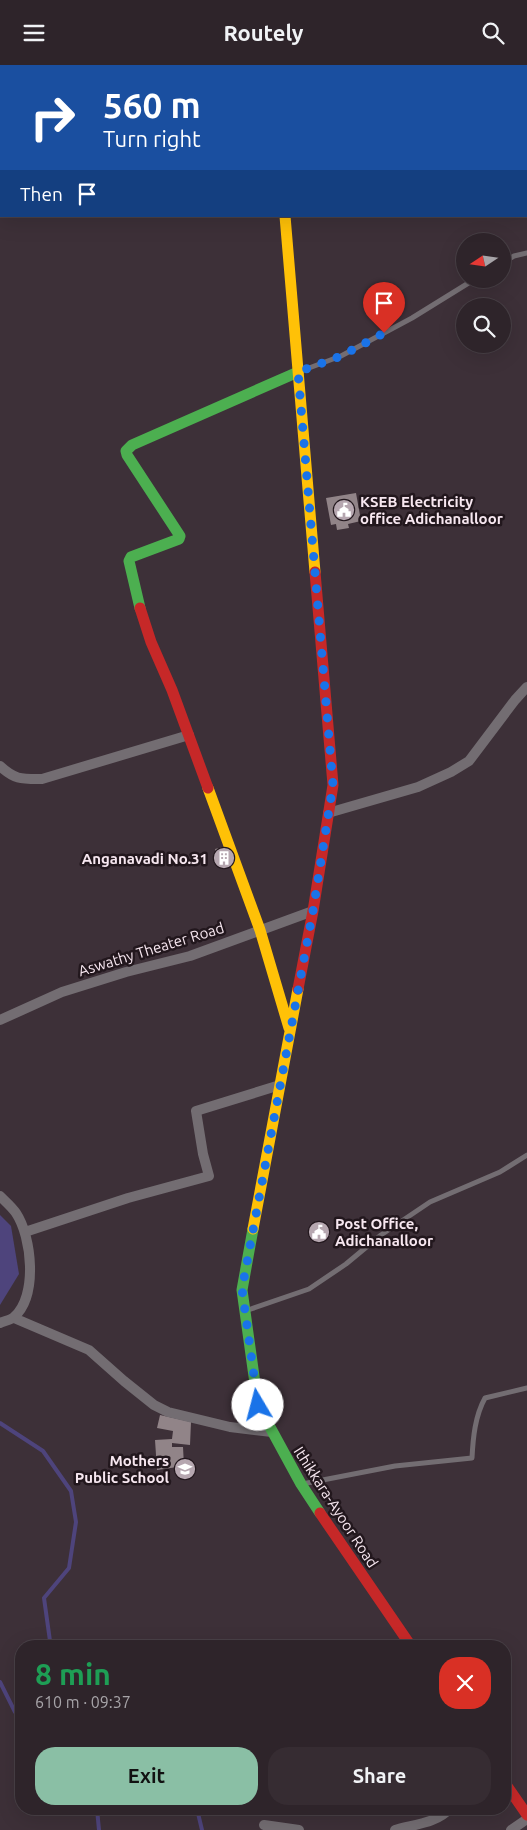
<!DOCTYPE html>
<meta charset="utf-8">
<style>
:root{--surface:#2e242a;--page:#362c32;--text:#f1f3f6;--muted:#a7a4a8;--line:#494147;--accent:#8abfa5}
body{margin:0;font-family:Ubuntu,sans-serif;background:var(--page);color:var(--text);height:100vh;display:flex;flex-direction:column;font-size:19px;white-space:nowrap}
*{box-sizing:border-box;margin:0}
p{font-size:16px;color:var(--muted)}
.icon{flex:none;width:28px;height:28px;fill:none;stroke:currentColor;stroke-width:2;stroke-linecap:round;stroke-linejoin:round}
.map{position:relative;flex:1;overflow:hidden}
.drawer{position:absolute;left:15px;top:1575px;width:496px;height:175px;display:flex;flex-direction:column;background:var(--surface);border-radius:20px;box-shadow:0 5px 20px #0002,0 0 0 1px var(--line)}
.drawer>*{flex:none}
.banner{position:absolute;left:0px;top:0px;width:528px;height:152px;box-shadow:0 5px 20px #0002,0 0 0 1px var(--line);background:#1a4fa0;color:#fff;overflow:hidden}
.needle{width:32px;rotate:257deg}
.tools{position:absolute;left:456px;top:168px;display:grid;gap:10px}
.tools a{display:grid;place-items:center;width:55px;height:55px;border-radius:50%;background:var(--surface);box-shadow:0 5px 20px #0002,0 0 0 1px var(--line);font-size:25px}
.pin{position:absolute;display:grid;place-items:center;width:42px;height:42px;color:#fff;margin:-51px -21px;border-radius:50% 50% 50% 0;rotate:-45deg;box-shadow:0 0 5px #0007}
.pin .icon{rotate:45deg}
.me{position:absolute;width:55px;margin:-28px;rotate:352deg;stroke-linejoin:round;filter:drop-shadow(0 0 4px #0008)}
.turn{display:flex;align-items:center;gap:18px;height:105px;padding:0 20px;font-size:22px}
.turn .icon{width:65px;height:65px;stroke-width:2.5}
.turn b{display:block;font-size:35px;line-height:42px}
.then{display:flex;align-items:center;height:48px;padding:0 20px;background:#0003;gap:10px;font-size:19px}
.round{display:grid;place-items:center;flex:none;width:52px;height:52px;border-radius:20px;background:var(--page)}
.overview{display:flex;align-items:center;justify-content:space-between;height:85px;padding:0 20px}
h1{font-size:30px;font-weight:700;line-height:38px;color:#1e9e55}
.action{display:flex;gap:10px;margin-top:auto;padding:10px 20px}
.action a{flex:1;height:58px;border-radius:20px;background:var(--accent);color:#111;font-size:20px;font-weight:700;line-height:58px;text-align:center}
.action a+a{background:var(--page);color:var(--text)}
header{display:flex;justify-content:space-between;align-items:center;height:65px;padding:0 20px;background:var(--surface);font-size:22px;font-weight:700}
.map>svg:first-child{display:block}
</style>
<header><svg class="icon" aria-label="menu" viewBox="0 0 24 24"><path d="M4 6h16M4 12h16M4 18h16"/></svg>Routely<svg class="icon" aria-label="search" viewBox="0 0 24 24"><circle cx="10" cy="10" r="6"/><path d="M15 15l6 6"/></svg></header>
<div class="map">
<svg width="527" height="1765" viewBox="0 0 527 1765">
<rect width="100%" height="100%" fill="#3d3038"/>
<!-- water -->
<path fill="#4e447c" d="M0,1150l11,11 8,48 -19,31z"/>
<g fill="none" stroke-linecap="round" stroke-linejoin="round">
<!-- stream -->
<path stroke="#4e447c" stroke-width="4" d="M0,1358l43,28 28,40 5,31 -7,46 -25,30 6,43 5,5
M0,1617l15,30 6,3
M97,1744l2,21
M197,1744l5,21"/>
</g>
<!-- building -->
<path fill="#918488" d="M356,428l5,28 -13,3 1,4 -12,2 -1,-6 -5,1 -5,-27z
M227,781l6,20 -12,3 -6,-20z
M326,1159l4,12 -18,5 -3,-13z
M160,1350l31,7 -1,23 -18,-2v4h11l1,19 -27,4 -2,-30 17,-1 1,-8 -16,-3z"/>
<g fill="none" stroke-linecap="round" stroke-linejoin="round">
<!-- lane -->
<path stroke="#736d72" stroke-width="5" d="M502,198l12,-7 13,-3
M301,306l40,-15 71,-38 63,-39
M248,1245l61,-21 37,-25 35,-29 49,-33 70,-30 27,-17
M302,1419l93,-18 77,-8c1,-20 3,-42 13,-60l42,-10"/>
<!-- street -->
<path stroke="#736d72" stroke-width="10" d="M114,0l1,1
M0,701c15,14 22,13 42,13l147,-44
M328,748l90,-26 33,-15 18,-11 46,-61 12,-13
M0,955l62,-28 64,-20 64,-16 123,-45
M0,1131c5,5 12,11 16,17 16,24 22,83 -2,104 -3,3 -10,4 -14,6
M25,1167l103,-34 81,-22 -6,-22 -7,-43 84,-26
M14,1253l75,32 35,31 30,24 14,7 62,15 42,5
M264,1760l35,5
M395,1765c16,-5 43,-7 54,-21
M511,1765l16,-11"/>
<!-- fast -->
<path stroke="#4caf50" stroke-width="11" d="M140,543l-11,-47 2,-4 48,-18 1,-3 -53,-81 -1,-4 6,-6 166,-73
M253,1164l-11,61 16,115 43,79 19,29"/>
<!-- slow -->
<path stroke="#ffc107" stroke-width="11" d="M269,0l1,1
M285,151l30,356
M208,723l52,142 29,98
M253,1164l45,-240"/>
<!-- jam -->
<path stroke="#c62828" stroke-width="11" d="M140,543l11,34 21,48 36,98
M298,924l15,-78 20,-126 -18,-213
M320,1448l91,133
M505,1718l22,32"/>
</g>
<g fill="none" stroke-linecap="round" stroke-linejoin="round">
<!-- route -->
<path stroke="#1a73e8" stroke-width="9" stroke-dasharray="0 16.2" d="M258,1340l-16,-116 71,-378 20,-126 -35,-413 43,-16 43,-23"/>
</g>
<!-- icons -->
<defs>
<g id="civic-disc" transform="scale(1.125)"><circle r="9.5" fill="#b6a7b0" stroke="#22171d"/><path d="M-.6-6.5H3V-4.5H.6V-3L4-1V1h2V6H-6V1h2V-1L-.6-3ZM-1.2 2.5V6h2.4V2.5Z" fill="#fff"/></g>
<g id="building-disc" transform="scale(1.125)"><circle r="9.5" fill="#b6a7b0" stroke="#22171d"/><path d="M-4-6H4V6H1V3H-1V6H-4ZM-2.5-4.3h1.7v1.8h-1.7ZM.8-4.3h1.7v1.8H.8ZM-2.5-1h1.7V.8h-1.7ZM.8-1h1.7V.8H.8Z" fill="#fff"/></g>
<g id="school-disc" transform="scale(1.125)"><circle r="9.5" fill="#b6a7b0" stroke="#22171d"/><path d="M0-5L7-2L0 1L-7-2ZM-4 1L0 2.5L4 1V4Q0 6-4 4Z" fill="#fff"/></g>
</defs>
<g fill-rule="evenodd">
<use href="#civic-disc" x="344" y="445"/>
<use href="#building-disc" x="224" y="793"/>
<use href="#civic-disc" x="319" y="1167"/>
<use href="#school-disc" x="185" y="1404"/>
</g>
<g text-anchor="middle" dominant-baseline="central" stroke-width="5" stroke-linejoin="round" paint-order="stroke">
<!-- poi labels -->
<g font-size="15" font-weight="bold" fill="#f7e7f0" stroke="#22171d" text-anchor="start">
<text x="360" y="436">KSEB Electricity<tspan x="360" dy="17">office Adichanalloor</tspan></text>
<text x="208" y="793" text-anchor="end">Anganavadi No.31</text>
<text x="335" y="1158">Post Office,<tspan x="335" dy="17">Adichanalloor</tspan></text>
<text x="169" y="1395" text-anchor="end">Mothers<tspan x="169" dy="17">Public School</tspan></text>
</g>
<!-- street labels -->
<g font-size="15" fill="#f7e7f0" stroke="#22171d">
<text transform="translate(151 884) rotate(-17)">Aswathy Theater Road</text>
<text transform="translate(336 1442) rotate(57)">Ithikkara-Ayoor Road</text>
</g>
</g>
</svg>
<div class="tools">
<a><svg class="needle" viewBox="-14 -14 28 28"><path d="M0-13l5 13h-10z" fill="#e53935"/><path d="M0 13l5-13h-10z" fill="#a7a4a8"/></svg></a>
<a><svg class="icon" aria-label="search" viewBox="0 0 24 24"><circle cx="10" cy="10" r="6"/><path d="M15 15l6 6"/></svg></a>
</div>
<div class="pin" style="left:384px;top:268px;background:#d93025"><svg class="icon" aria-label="arrive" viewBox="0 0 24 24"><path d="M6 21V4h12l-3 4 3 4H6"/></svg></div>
<svg class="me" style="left:258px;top:1340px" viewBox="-20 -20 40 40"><circle r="19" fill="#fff"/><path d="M0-13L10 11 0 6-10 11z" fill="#1a73e8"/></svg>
<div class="banner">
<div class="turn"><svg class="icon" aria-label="right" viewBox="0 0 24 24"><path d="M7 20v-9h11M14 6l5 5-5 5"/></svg><div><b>560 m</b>Turn right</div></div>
<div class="then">Then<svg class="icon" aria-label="arrive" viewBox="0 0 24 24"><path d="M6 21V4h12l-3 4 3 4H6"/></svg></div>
</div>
<section class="drawer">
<div class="overview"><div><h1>8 min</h1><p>610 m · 09:37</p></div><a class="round" style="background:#d93025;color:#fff"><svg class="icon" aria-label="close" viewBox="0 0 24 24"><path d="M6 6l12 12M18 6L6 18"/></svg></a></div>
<div class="action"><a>Exit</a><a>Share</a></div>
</section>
</div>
